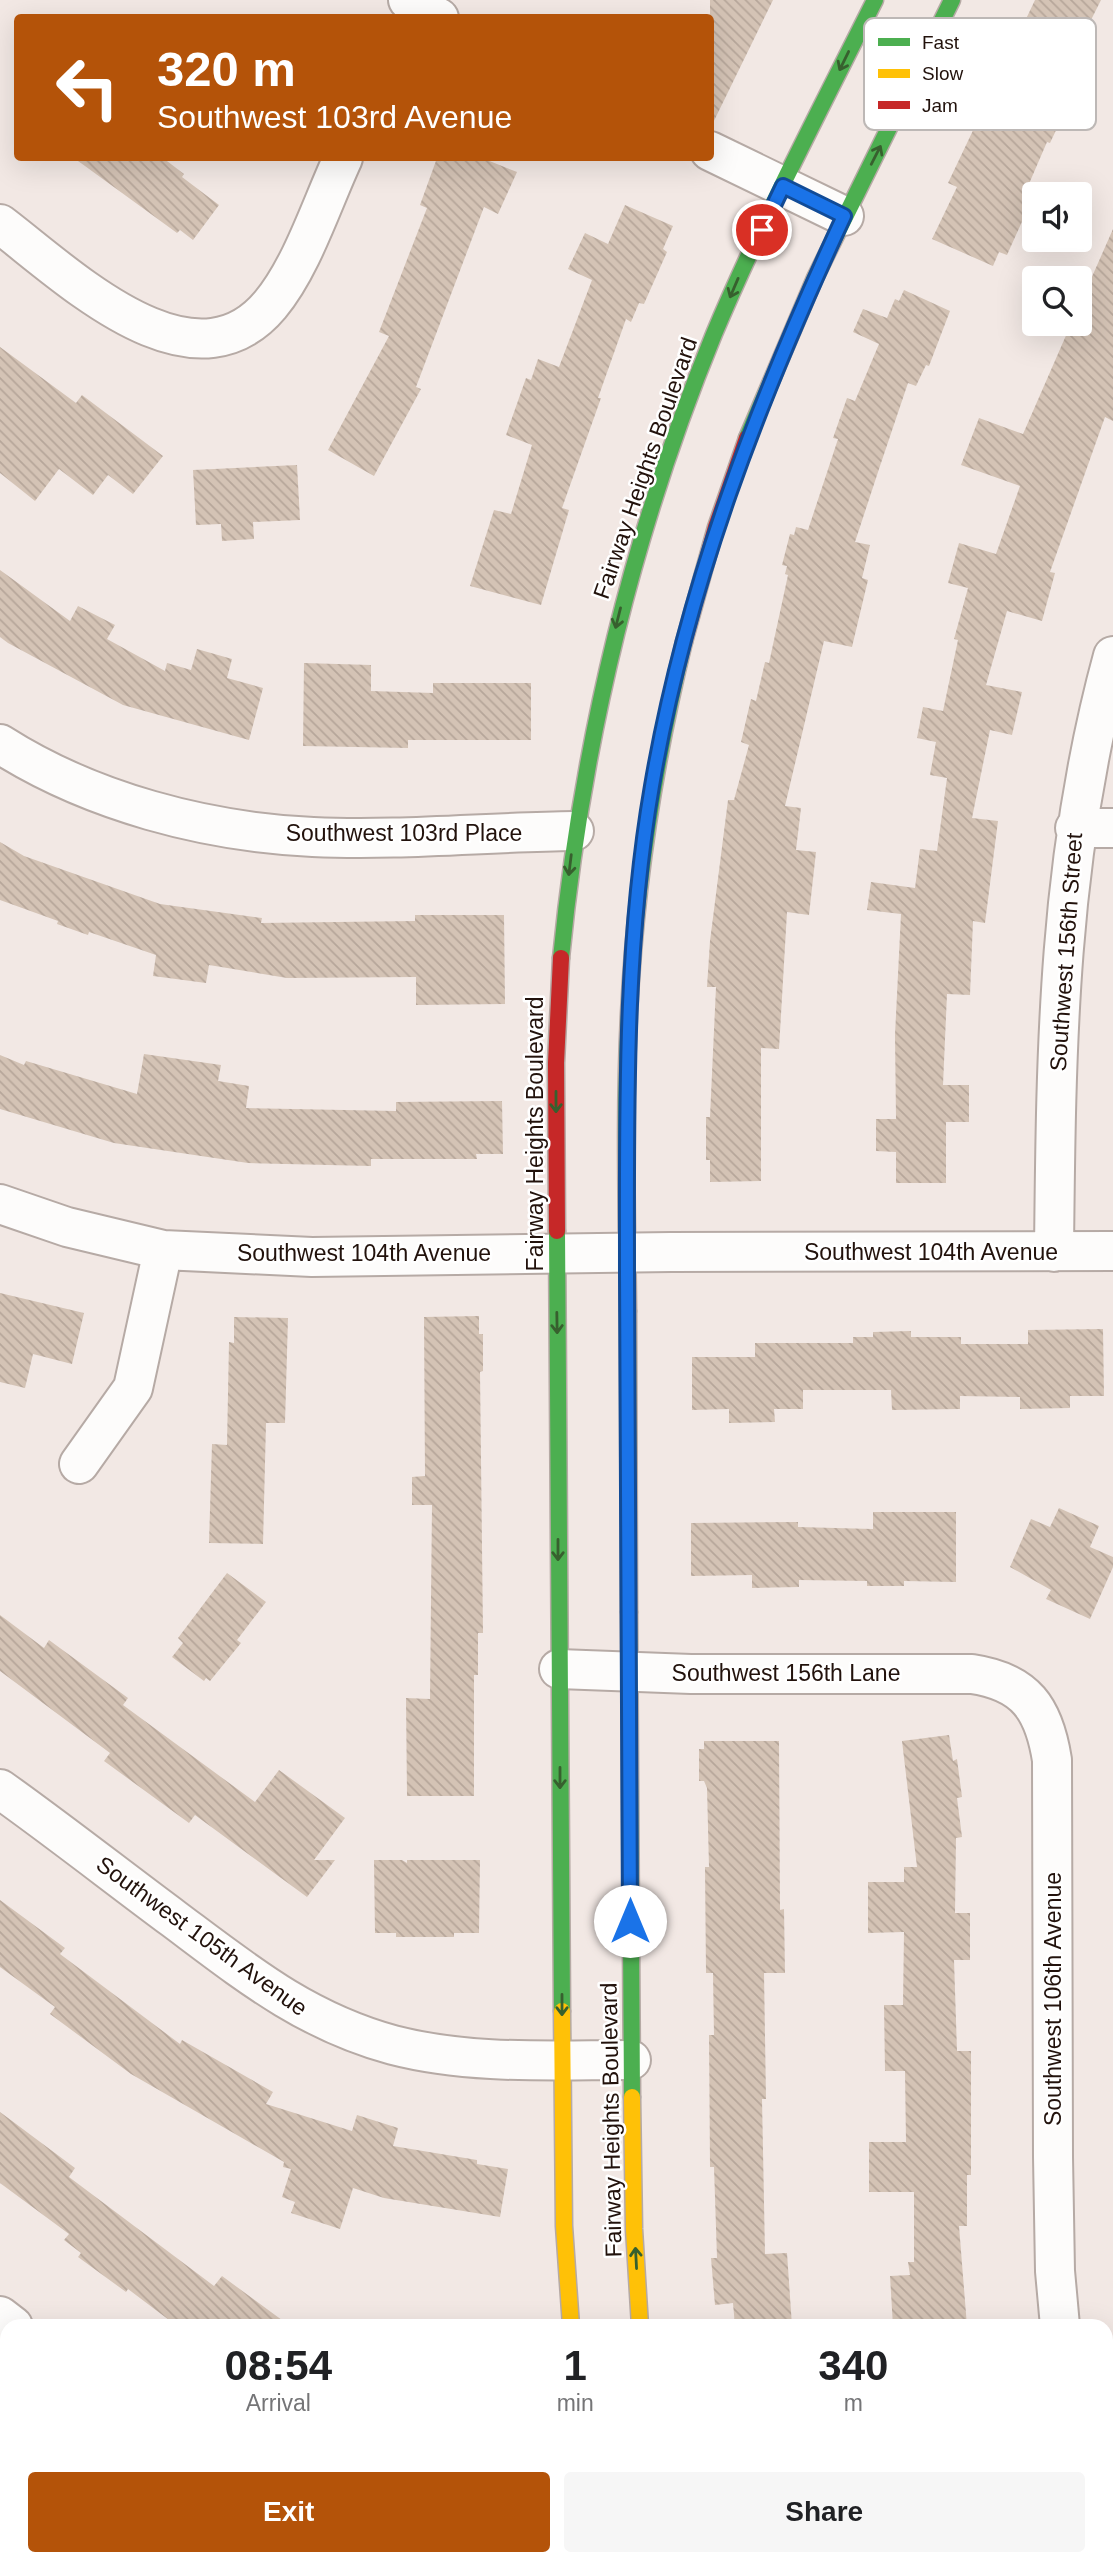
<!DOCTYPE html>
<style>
:root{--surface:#fff;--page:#f6f6f6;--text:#202124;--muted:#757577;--accent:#b45309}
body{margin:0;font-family:Helvetica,sans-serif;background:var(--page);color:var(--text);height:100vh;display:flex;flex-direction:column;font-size:26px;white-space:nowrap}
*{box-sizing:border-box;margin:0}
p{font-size:23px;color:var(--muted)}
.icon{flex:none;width:38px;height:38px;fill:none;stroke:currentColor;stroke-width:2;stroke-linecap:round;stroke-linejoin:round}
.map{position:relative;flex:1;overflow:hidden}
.sheet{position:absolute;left:0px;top:2319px;width:1113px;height:247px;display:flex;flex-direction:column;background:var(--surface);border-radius:21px 21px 0 0;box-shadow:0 7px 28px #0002}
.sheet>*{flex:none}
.hud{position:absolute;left:14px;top:14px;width:700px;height:147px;border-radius:7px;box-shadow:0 7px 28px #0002;background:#b45309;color:#fff;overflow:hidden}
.tools{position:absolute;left:1022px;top:182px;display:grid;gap:14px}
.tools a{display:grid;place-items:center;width:70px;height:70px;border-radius:7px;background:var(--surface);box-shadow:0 7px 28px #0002;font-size:35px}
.pin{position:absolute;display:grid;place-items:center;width:60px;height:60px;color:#fff;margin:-30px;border:4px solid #fff;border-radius:50%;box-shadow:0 2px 7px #0007}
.me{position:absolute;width:77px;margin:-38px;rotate:0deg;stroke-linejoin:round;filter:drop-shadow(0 0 5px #0008)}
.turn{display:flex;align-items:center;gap:24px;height:147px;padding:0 28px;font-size:32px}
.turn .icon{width:91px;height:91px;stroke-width:2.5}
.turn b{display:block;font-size:49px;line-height:60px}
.eta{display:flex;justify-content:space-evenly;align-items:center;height:119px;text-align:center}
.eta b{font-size:42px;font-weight:600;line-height:49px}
.action{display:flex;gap:14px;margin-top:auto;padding:14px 28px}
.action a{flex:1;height:80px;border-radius:7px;background:var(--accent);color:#fff;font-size:28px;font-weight:600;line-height:80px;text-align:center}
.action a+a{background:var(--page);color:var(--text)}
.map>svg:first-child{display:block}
</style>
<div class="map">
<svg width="1113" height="2565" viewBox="0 0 1113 2565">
<defs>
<pattern id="grass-tufts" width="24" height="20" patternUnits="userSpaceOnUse" patternTransform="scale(1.75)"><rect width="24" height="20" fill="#edc3b2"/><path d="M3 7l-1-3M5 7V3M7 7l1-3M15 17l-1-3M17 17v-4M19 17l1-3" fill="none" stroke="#cba698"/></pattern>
<pattern id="building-back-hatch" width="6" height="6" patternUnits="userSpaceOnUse" patternTransform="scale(1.75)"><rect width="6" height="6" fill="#d4c3b5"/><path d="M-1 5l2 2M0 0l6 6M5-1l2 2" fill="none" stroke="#b6a69a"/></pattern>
</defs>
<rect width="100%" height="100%" fill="#f2e8e4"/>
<!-- grass -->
<path fill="url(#grass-tufts)" d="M94,2559l163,-1 9,7h-177z"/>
<!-- building -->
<path fill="url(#building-back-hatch)" d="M710,0h63l-63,129z
M1035,0h66l-20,40 14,7 -32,79 -4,-2 -9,19 -3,-1 -25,58 8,4 -23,51 -8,-3 -6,14 -61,-27 25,-52 -9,-4z
M74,158h89l21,16 -2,3 37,28 -26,35 -13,-10 -3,3z
M437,158h45l35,14 -19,42 -14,-7 -68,180 5,2 -47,87 -46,-26 61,-114 -10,-4 48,-124 -7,-3z
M625,205l48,21 -10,23 4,3 -23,52 -5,-1 -8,19 -5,-3 -28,79h3l-39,110 7,2 -28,95 -71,-19 24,-76 17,4 21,-69 -26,-10 20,-57 5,2 7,-21 21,8 33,-87 -24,-11 17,-36 23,11z
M1113,229v192l-8,-4 -55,155 5,1 -13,48 -35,-10 -21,74 36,7 -10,43 -22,-5 -18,88 26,3 -13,102 -12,-2 -3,74 -23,-1 -4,91h26v37h-23v61h-50v-31l-20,-1v-32h20l-1,-84 6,-121 -34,-4 4,-28 44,6 5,-39 17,2 10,-73 -17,-3 6,-33 -19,-4 6,-31 20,4 15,-71 -4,-1 14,-51 -20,-5 11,-40 37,11 24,-68 -59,-21 18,-47 44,16 48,-110h9v-20z
M904,290l46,21 -21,55 -3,-1 -10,21 -8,-3 -29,86 -24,73 15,3 -8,33 6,2 -16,67 -28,-6 -39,165 16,2 -5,42 20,2 -7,63 -22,-3 -8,137 -18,-1v133l-51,1v-22h-4v-43h4l6,-130h-9l3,-46 18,-141h6l15,-55 -8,-3 10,-43 5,2 9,-39 4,1 19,-88 -3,-1 2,-8 -5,-1 8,-31 4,1 2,-8 12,3 30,-91 -5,-1 14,-40 8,3 24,-57 -26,-12 10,-23 24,9 8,-19 4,2z
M0,347l76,56 6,-8 81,61 -30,38 -25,-19 -15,20 -34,-26 -24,32 -35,-28z
M297,465l3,55 -47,2 1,17 -32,2 -1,-17 -25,1 -3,-55z
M0,570l70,51 8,-15 37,19 -8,14 58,32 2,-8 24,7 6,-21 35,10 -5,19 36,10 -14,52 -126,-35 -115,-62 -8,-6z
M304,663l67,2v26l62,2v-10h98v57h-123v8l-105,-2z
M0,842l24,14 136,48 102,14 -1,5 154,-2v-6h89l1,89 -89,1v-28l-129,1 -78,-13 -3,18 -53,-7 3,-21 -67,-23 -1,3 -31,-11 1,-3 -58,-21z
M144,1054l77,11 -3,16 31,5 -3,22 150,3v-9l106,-1 1,53h-27l1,5h-106v7l-123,-3 -134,-20 -114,-34v-54l24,10 2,-4 111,33z
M0,1293l84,20 -12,51 -39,-10 -8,34 -25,-6z
M479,1316v18h4v37l-3,1 3,261h-5v42h-4v121h-67l-1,-98 24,1 2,-194h-20v-28l13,-1 -1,-159z
M234,1317l54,1 -3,105h-19l-3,121 -54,-1 3,-99 15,1 2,-103 5,1z
M1103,1329l1,67h-34v12l-50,1v-12l-60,-1v13l-68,1 -1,-20h-88v19h-29l1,13 -46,1v-14l-37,1v-53h63v-14h98v-6h20v-5l38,-1v6h50v7h67v-14z
M1059,1508l40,18 -9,21 23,10v10l-23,52 -44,-20 5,-9 -41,-23 21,-48 19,8z
M873,1512h83v70l-52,-1v5h-37v-5l-68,-1v7l-47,1v-13l-61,1v-53l107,-1v5l75,2z
M227,1573l39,29 -29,38 4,3 -31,38 -4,-3 -2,3 -32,-24 11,-14 -5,-5z
M0,1615l44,33 5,-8 79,58 -5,7 132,97 24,-32 66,48 -31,42h21l-28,37 -112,-82 -6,8 -85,-62 6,-8 -110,-82z
M949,1735l4,26 4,-2 5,38 -5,1 5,39 -6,1 -1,75h15v47h-16l3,91h14v124h-4v51h-8l8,100h-74l-3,-50 20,-1 -2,-13h6v-70h-45v-50h37l-1,-71h-20l-1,-66h19l1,-73 -36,1v-51h36v-15h13l-15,-126z
M704,1741h75l1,169 4,-1 1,64h-21l2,126h-4l3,155 22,-1 5,73h-57l-2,-23 -18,2 -4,-47h6l-3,-91h-4l-1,-132h5l-1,-62h-7l-1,-106h4l-2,-79 -3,-7h-5v-32h5z
M374,1860h28l5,3v-3h73l-1,73h-25v4h-58v-4h-21z
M0,1900l65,48 -5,6 120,90 2,-4 91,52 -7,12 86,27 5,-16 41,13 -5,18 84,14v4l31,5 -8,48 -116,-19 -31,-10 -13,41 -49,-16 4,-11 -13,-5 9,-28 -8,-2 1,-5 -153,-88 -81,-60 5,-7 -55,-40z
M0,2112l75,56 -6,9 145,109 8,-10 68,50h-113l-49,-37 -2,3 -48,-35 3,-4 -17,-13 5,-6 -69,-51z"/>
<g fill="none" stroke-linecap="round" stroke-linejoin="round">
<!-- street casing -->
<g stroke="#b6aaa5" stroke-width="42">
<path id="street" d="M408,0l31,18
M710,151l134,65
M0,224c65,49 192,174 270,81 32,-38 52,-102 73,-147
M0,744c91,58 206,88 313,93 86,4 174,-5 261,-6
M1075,828h38
M0,1204l67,23 96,23 149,7 359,-5 442,-1
M1054,1252c2,-206 4,-395 59,-596
M79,1464l54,-76 30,-138
M559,1669l132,5h281c54,8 72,35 80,86l1,397 2,114 5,55
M0,1789c59,42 116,87 174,130 72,54 131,102 219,126 77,20 159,15 238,15
M0,2316l13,10
M329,2558l10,7
M1105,2558l2,7
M27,2565l5,-7"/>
</g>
<!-- fast casing -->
<g stroke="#b6aaa5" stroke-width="19">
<path id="fast" d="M747,438l68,-160 137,-278
M561,958c21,-215 71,-424 153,-624 48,-114 106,-224 161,-334
M557,1231l5,780
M628,1311c-1,-99 -4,-198 1,-297 6,-126 25,-250 55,-372
M629,1612l3,485
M676,2558l1,7"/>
</g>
<!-- slow casing -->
<g stroke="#b6aaa5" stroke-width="19">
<path id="slow" d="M628,1311l1,301
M562,2011l2,215 7,100
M632,2097l2,132 6,97"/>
</g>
<!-- jam casing -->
<g stroke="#b6aaa5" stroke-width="19">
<path id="jam" d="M684,642l32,-115 31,-89
M557,1231l-1,-168 5,-105
M603,2558l2,7"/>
</g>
<!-- street -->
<use href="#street" stroke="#fdfcfb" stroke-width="38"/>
<!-- fast -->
<use href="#fast" stroke="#4caf50" stroke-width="16"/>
<!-- slow -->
<use href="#slow" stroke="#ffc107" stroke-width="16"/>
<!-- jam -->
<use href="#jam" stroke="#c62828" stroke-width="16"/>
</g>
<!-- one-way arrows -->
<defs><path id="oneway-shaft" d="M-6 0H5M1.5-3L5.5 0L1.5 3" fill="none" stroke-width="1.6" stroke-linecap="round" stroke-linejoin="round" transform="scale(1.75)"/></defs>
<g stroke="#37602e">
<use href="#oneway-shaft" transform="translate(844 61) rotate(116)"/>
<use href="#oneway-shaft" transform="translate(876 155) rotate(-63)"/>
<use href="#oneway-shaft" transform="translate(734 288) rotate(113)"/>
<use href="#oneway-shaft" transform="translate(618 618) rotate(104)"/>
<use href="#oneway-shaft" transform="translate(570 865) rotate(97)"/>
<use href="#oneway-shaft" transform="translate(556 1102) rotate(90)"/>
<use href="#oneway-shaft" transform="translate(557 1323) rotate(89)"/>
<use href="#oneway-shaft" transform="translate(558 1550) rotate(90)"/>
<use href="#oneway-shaft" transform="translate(560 1778) rotate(90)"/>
<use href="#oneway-shaft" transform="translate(562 2005) rotate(90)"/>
<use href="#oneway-shaft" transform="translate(636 2258) rotate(-93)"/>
</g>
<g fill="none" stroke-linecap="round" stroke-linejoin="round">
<!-- route casing -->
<g stroke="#114b97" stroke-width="18">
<path id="route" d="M630,1921c0,-216 -3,-432 -3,-647 0,-164 -3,-326 25,-488 34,-200 107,-387 192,-570l-61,-30 -21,44"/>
</g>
<!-- route -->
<use href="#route" stroke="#1a73e8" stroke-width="12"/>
</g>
<g text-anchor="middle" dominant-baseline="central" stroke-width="5" stroke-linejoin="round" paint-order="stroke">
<!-- street labels -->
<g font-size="23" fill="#22120c" stroke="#fff">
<text transform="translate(645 468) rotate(-71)">Fairway Heights Boulevard</text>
<text x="404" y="833">Southwest 103rd Place</text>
<text transform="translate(1066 952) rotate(-86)">Southwest 156th Street</text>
<text transform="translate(535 1134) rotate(-90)">Fairway Heights Boulevard</text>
<text x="931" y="1252">Southwest 104th Avenue</text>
<text x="364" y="1253">Southwest 104th Avenue</text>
<text x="786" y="1673">Southwest 156th Lane</text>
<text transform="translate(202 1936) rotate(36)">Southwest 105th Avenue</text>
<text transform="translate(1053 1999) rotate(-90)">Southwest 106th Avenue</text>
<text transform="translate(611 2120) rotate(-91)">Fairway Heights Boulevard</text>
</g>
</g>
<!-- legend -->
<rect x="864" y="18" width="232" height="112" rx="10" fill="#fff" stroke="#bdb8b6" stroke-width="2"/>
<rect x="878" y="38" width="32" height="8" fill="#4caf50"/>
<rect x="878" y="69" width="32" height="9" fill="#ffc107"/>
<rect x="878" y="101" width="32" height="8" fill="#c62828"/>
<g font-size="19" fill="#22120c">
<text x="922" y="49">Fast</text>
<text x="922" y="80">Slow</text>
<text x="922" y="112">Jam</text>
</g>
</svg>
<div class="tools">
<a><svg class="icon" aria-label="sound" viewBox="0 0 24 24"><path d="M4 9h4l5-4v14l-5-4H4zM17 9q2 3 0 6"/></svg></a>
<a><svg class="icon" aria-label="search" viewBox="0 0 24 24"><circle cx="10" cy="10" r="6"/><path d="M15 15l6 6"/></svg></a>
</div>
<div class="pin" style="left:762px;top:230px;background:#d93025"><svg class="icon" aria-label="arrive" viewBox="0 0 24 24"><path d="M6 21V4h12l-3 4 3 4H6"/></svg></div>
<svg class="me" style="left:630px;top:1921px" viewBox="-20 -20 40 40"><circle r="19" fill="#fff"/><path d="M0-13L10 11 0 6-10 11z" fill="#1a73e8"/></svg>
<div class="hud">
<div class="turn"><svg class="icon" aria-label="left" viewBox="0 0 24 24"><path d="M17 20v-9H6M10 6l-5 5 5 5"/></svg><div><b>320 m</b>Southwest 103rd Avenue</div></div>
</div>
<section class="sheet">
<div class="eta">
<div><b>08:54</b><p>Arrival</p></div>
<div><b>1</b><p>min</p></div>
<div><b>340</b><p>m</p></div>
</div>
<div class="action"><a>Exit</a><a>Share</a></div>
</section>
</div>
